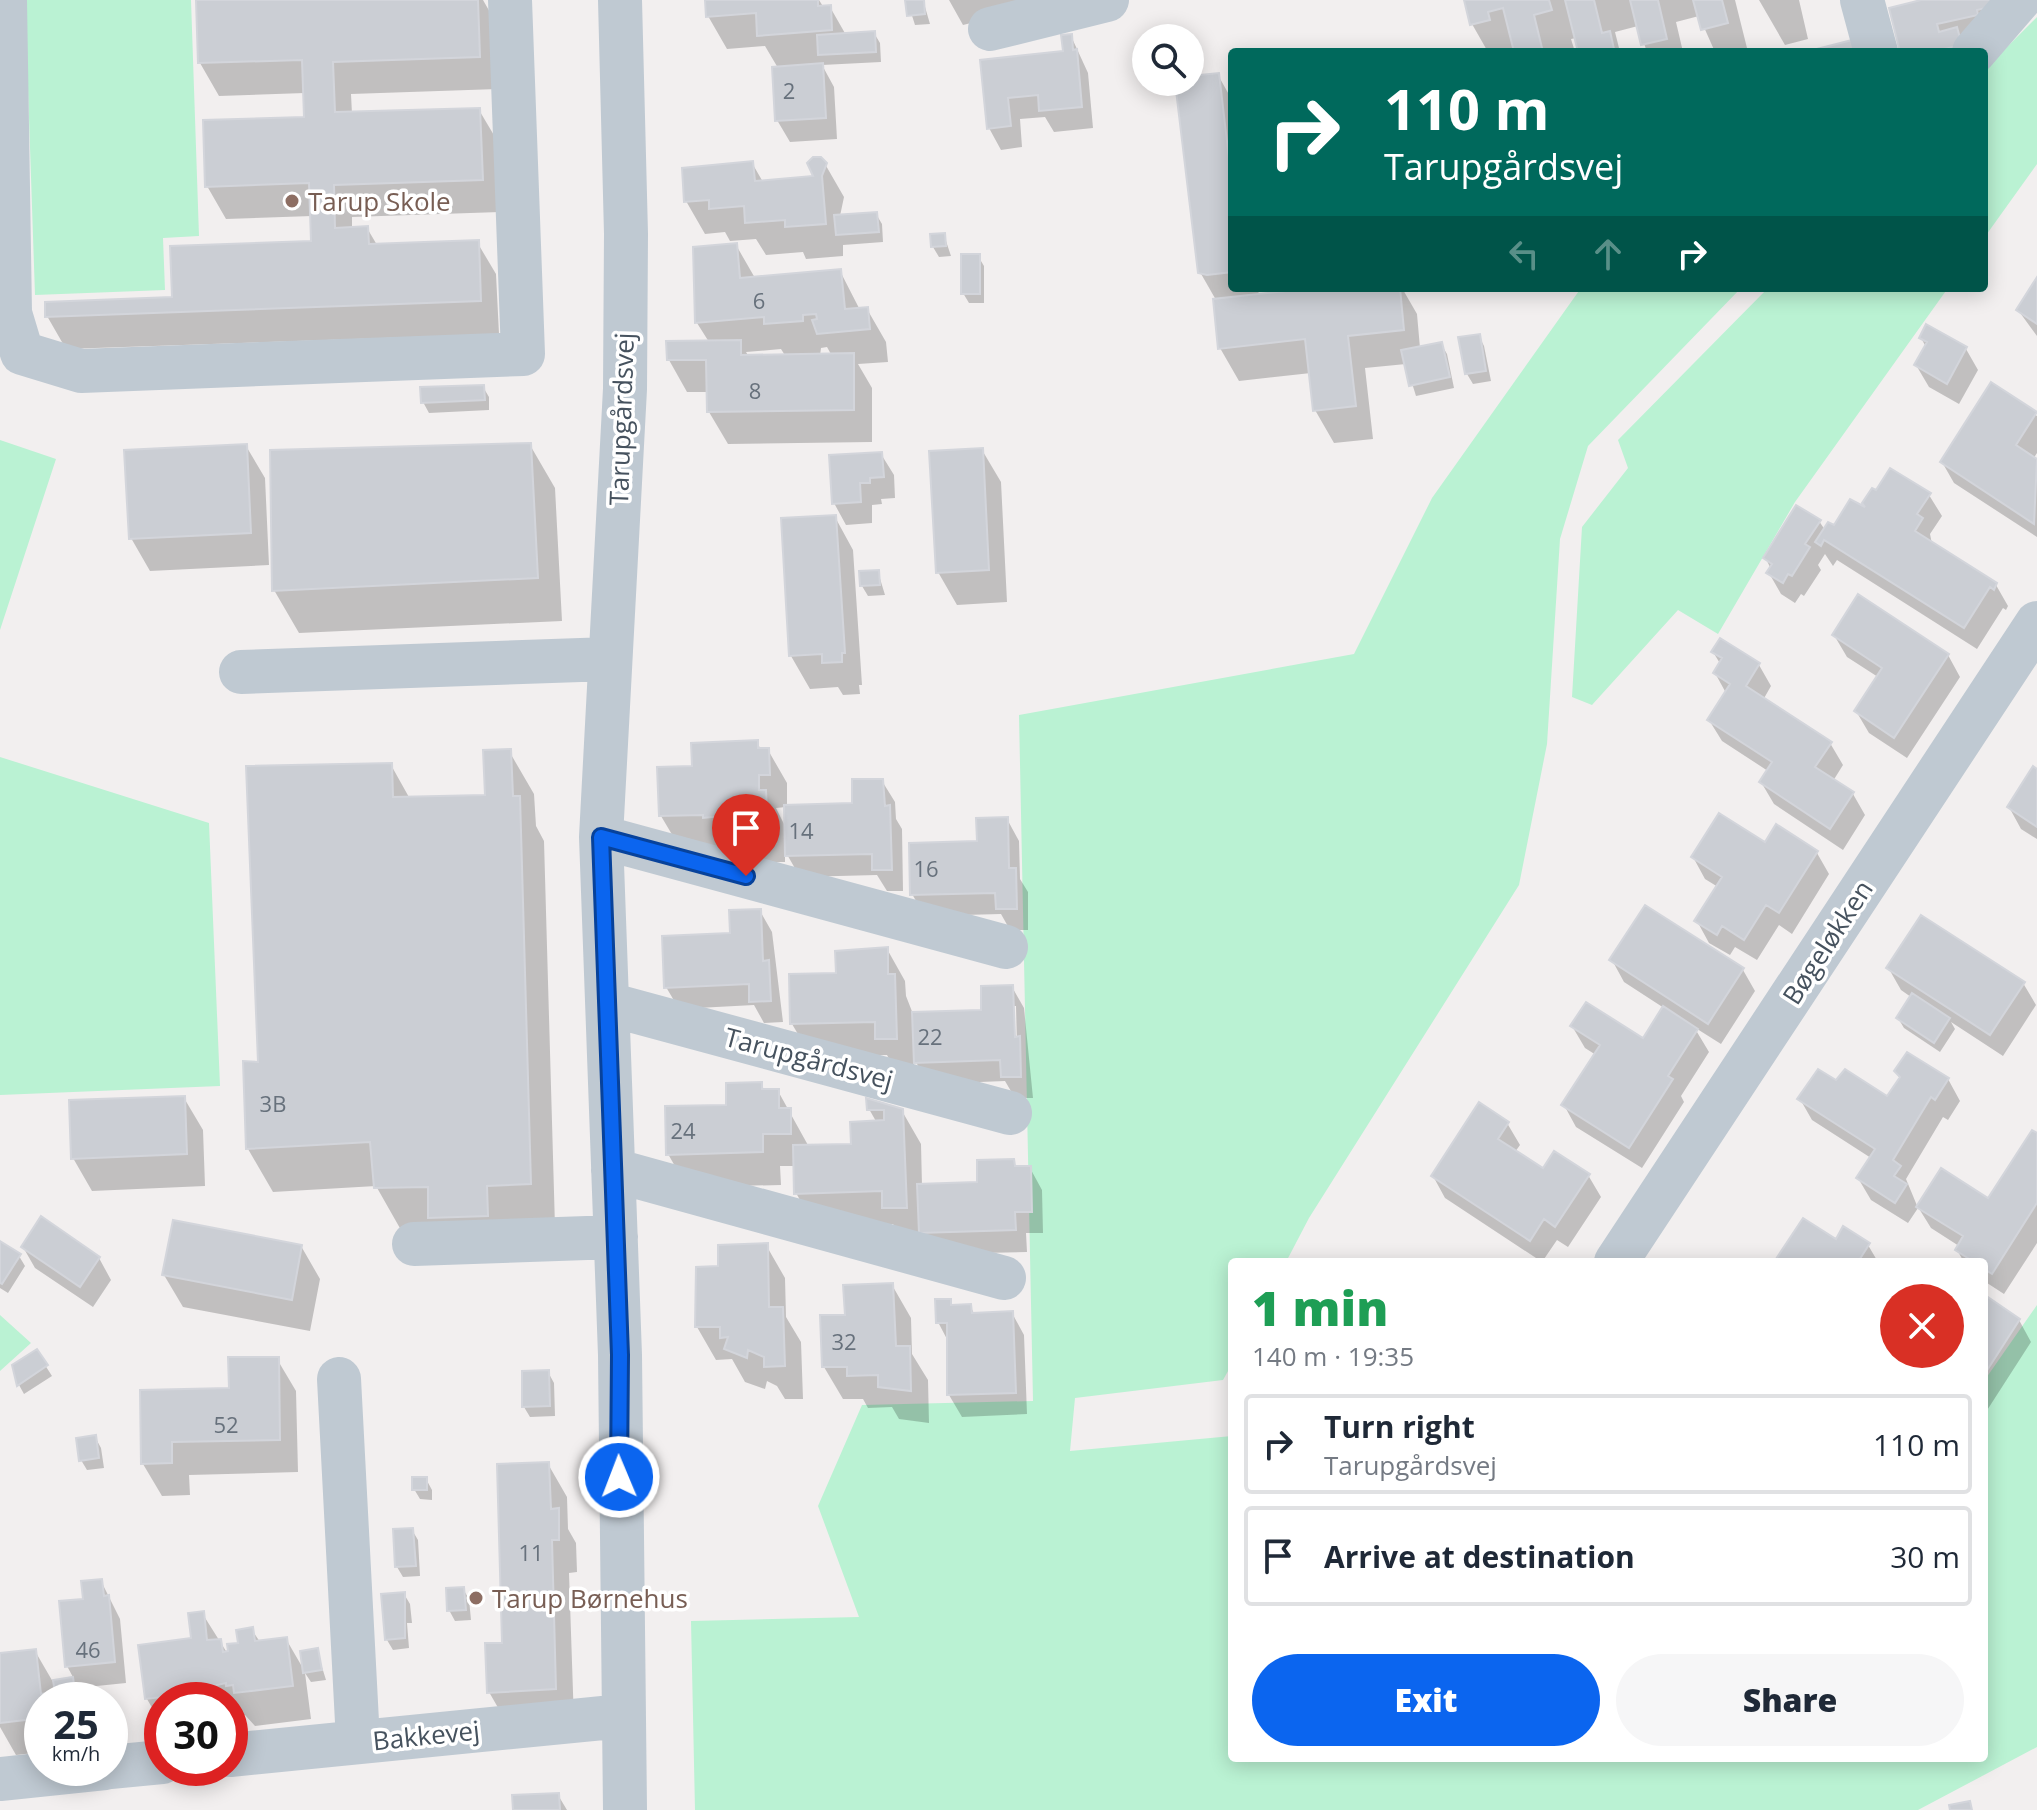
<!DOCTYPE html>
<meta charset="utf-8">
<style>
:root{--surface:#fff;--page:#f6f6f7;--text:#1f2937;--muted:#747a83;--line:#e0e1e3;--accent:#0b65ef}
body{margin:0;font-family:"Open Sans",sans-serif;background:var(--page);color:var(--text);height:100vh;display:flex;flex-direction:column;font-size:30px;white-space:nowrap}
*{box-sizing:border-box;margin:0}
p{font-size:26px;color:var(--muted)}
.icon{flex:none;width:44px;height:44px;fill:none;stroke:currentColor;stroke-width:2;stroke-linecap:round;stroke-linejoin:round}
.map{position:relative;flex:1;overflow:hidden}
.sheet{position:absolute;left:1228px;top:1258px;width:760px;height:504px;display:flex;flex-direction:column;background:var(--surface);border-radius:8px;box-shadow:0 4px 20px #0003}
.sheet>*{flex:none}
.top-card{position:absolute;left:1228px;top:48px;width:760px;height:244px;border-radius:8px;box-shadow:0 4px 20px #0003;background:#00695c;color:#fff;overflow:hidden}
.fabs{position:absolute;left:1132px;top:24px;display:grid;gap:16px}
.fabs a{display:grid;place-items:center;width:72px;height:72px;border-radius:50%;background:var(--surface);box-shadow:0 4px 20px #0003;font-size:40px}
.speed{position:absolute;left:24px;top:1682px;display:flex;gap:16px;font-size:40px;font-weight:700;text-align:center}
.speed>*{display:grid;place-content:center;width:104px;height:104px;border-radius:50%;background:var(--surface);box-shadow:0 4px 20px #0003;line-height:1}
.speed small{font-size:20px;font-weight:400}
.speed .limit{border:12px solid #d22;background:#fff;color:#111}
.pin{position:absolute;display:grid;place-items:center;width:68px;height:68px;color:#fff;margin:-82px -34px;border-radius:50% 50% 50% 0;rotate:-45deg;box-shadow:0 0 8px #0007}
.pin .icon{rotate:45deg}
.me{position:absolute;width:88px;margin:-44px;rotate:359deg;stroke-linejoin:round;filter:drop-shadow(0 0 6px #0008)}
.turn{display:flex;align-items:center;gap:28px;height:168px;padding:0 24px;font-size:36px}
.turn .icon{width:104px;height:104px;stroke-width:2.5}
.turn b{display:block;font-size:56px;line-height:68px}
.lanes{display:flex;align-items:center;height:76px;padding:0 24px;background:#0003;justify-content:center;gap:40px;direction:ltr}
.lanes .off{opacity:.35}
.round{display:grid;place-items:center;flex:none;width:84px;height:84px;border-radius:42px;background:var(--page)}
.headline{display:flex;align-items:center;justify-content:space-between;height:136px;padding:0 24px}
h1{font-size:48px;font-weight:800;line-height:60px;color:#1e9e55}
.button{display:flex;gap:16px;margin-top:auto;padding:16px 24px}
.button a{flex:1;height:92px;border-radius:48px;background:var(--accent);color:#fff;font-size:32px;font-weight:800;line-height:92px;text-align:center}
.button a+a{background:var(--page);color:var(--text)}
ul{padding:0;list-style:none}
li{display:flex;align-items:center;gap:24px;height:100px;margin:0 16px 12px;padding:0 8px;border:4px solid var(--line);border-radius:8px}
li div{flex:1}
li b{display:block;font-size:30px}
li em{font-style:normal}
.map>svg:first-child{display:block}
</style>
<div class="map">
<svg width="2037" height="1810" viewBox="0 0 2037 1810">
<rect width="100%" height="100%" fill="#f2efef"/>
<!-- green -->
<path fill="#baf2d3" d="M25,0h166l8,236 -36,2 2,52 -130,5z
M2037,17v147l-53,74v-168z
M1581,288h160l-153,158 -28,93 -13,205 -28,141 -210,333 -23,44h-54v102l-9,16 -148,18 -5,53 162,-15v322h752v-377l53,-76v442l-119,63h-1223l-4,-189 168,-4 -41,-111 44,-101 171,-4 -14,-686 335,-61 78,-156z
M1768,288h180l-153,214 -77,132 -40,-24 -86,95 -20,-8 10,-170 46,-59 -10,-28z
M0,440l56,19 -56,171z
M0,757l209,66 11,263 -220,9z
M0,1315l31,28 -31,28z"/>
<!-- shadow -->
<path fill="#0003" fill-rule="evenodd" d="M198,0h285l12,21 3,68 -147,5 1,20 127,-4 19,32 2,70 -148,5v12l15,-1 10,17 100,-3 19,32 3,60 -433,15 -19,-33 127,-17 139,-56 -1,-27 -86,3 -19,-33 99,-67 -1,-26 -86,3 -19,-33z
M707,0h112l5,8 6,-1 16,28 28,-2 6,10 1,19 -59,3 12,22 3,52 -47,3 -13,-22 1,-52 -13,-22 -38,3 -19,-33z
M907,0h16l7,24 -15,1z
M949,0h114l-100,25z
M1466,0h269l13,52h-33l-16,-36 -23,6 7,30h-36l-9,-26 -23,6 5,20h-40l-4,-14 -5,1 4,13h-87l-16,-28z
M1759,0h40l9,39 -23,6z
M1930,0h107l-62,52h-73z
M1071,36l17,37 5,55 -39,4 -9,-15 -25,2 2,28 -21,3 -12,-22 -7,-66 83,-10z
M1218,75l14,25v188h26l1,8 73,-8h70l15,26 3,34 21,-4 6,10 7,34 -38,8 -10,-32 -41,4 8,71 -39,4 -19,-33 -4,-37 -72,8 -19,-33 -4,-48 -16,-28 -23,-190z
M752,163l11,19 52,-4 10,-14 19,33 -4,19 36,-2 6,10 1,18 -40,3v11l-37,3 -3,-7 -37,3 -10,-16 -26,2 -5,-9 -20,2 -19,-33z
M944,235l7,21 -12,1 -6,-10z
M736,245l19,33 85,-7 20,39 7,-1 19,33 2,20 -30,2 14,24v54l-144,2 -19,-32v-20h-22l-18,-32 40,-18 -12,-19zM827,347l5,9h-12l1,-8zM781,349l5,8h-37l-3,-5z
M978,256l6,10v37h-15l-6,-10z
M2037,281v55l-19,-26z
M1479,336l5,10 7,35 -18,3 -6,-10 -6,-35z
M1921,338l45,11 12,21 -19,34 -30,-17 -13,-22 10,-18z
M1992,385l45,31v37l-4,6 4,3v75l-83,-54 -12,-21z
M483,387l6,10v13l-60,3 -6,-11z
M530,445l25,43 7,133 -263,12 -25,-43z
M246,446l19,32 4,87 -119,6 -19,-33z
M982,450l19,32 6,120 -50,3 -19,-33z
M881,454l13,21 1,23 -14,1 1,5 -10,1v18l-26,2 -12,-22z
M1929,495l13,21 -12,18 2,10 64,41 12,21 -2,4 -3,-2 -26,41 -140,-89 -4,6 -8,-12 -7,11 3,5 -17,26 -3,-2 -6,9 -14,-9 -12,-21 2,-4 -5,-10 53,-38 6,9z
M835,517l18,33 9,135h-3l1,9 -17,1 -5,-8 -28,2 -19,-33 -8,-136z
M878,572l7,23 -17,1 -6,-10z
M1834,635l114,20 12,22 -53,81 -38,-25 -13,-22 22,-34 -31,-20z
M1713,652l46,13 12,21 -8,14 67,43 13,22 -10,16 20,13 12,21 -22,35 -69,-46 -13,-22 7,-11 -46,-30 -13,-21 17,-27 -11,-20 6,-8z
M757,742l4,8h7l19,33v24l68,-2 27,-24 13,21 1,17 6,10 1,62h-16l-10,-16 -77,2 -15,-26v11h-20l-9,-15 -76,1 -19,-32 33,-48zM786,807l1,23 -11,-22z
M509,751l25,43 2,32 8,15 11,386 -154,3 -25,-44 -103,6 -25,-43 -3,-86 15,2 131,-300 19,34 77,-2z
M2037,771v68l-16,-10 -12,-22z
M1007,819l12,22 1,38 8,13v38h-18l-9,-16 -76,2 -13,-22z
M1765,844l52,9 12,21 -37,60 -13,-9 -22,35 -22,-13 -5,8 -21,-12 -12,-22 21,-34 -13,-8 -12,-22z
M760,911l12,21 11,90 -19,1 -10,-18 -75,4 -13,-22z
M887,949l18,32 1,15 7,18 70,-2 29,-25 12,21 9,90h-18l-10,-17 -76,3 -15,-25v12l-18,1 -9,-17 -76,1 -19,-32 46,-49zM1012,1006h4l1,40 -4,1z
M1612,960l131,10 12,21 -34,53 -27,-17 15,25 -28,44 3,6 -42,66 -66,-41 -12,-22 32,-50 -11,-7 -13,-22 72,15 20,-33 -40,-26z
M1889,969l134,14 13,22 -33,51 -52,-34 4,7 -15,23 -36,-24 -6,-10 13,-21 -10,-7z
M1896,1072l52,7 12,22 -12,19 -5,-3 -37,62 12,29 -10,15 -37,-23 -13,-22 13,-20 -59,-38 -12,-21 36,-16 51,16 13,-20z
M761,1084l4,7h13l31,56 44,-1 24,-23 -8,-14 33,2 19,33 1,42 57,-2 34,-23 4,7h13l12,22 1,43h-17l1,19 -94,2 -30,-14 -10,-16 -78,2 -19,-33 -1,-27h-15l1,19 -94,2 -19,-33z
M184,1098l19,32 2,56 -113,5 -19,-33z
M1507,1123l13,22 -5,7 28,19 45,4 13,22 -33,50 -11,-7 -15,22 -97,-64 -12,-22z
M2037,1135v108l-33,51 -20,-13v-19h-20l-7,-12 2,-4 -28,-18 -13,-21 71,-6z
M1836,1242l32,3 10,17h-102z
M0,1243l19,13 6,10 -17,27 -8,-5z
M766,1245l19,33 1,39 15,25 2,57h-18l-8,-13 -10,-5 -2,8 -20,-7 -13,-23 -16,1 -19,-33 23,-59z
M301,1246l19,33 -10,52 -127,-24 -19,-32z
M23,1247l76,11 12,22 -18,27 -58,-39z
M892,1285l19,33 1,36 16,26 1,43 -30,-4 -7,-12 -24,1 -5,-9h-20l-19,-32 23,-51z
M1984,1300l35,20 12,22 -47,73z
M950,1301l4,6 16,-1 5,9 37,-2 12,22 3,79 -65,3 -13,-22v-52l-11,-21z
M36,1351l16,25 -28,18 -5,-9z
M277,1359l19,32 2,81 -109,3 1,20 -28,1 -19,-32 88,-74z
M548,1372l6,11 1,33 -25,1 -6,-10z
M95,1437l6,11 3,20 -17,2 -6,-10z
M548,1464l19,33 1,32 8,14 1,29 -8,1 5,149 -66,3 -19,-33z
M426,1479l6,11v10l-12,-1 -6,-10z
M412,1530l6,10 2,36 -17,1 -6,-10z
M101,1581l19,38 6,64 -49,5 7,12h-42v52l-26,3 -16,-28v-72l35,-4 18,31 21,-3 -7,-13 18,-65z
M463,1589l6,10 2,21 -16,1 -6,-11z
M404,1594l6,10 2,19h-5l2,25 -16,2 -6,-10z
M202,1613l29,46 21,-29 8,12 26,-3 18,31 13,-19 9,29 -15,2 -6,-9 6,46 -56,7 -10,-11 -15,3v-18h-68v25l-15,-26 -6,-53 52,-6z
M558,1795l9,15h-52z"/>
<!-- building -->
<path fill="#cbced4" stroke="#d3d5db" stroke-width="2" d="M196,0h282l2,57 -147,5 2,50 145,-4 3,72 -149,5 1,43 33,-2 1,18 110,-4 2,61 -436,16v-15l127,-5 -2,-51 141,-5 -2,-58 -104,4 -2,-67 101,-3 -2,-57 -104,3z
M705,0h113v6l13,-1 1,25 -75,6 -1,-23 -50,4z
M905,0h19l1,14 -18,2z
M1464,0h85l3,10 -18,5 9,37h-29l-11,-44 -15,4 2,8 -20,5z
M1565,0h29l8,33 8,-2 4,18 -36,3z
M1630,0h28l9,39 -26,6z
M1693,0h29l6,23 -27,7z
M1921,0h72l2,6 -18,4 1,5 -41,9 2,8 18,-5 5,18 -18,4v3h-44l-11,-44z
M875,31l1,21 -58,3 -1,-20z
M1072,34l1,16 4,-1 5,58 -43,4 -1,-16 -30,3 3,28 -24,3 -7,-69 83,-9 -2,-16z
M1856,39l4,13h-46l-1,-2z
M823,63l3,55 -51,3 -3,-54z
M1219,73l13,111v88l-25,3 -9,-2 -23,-191h15v-6z
M813,157h8l6,6 -5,13 4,48 -41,3v-7l-40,3 -1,-17 -35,3v-9l-25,2 -2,-34 71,-7 2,20 58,-5 -6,-13z
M877,212l2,20 -43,3 -2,-20z
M945,233l1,13 -15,1 -1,-13z
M737,243l3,35 101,-9 4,40 23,-2 2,22 -53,5 -5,-14 5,-1 -1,-5 -13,1v6l-39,3v-7l-69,6 -2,-76z
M961,254h19v40h-19z
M2037,277v47l-21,-14z
M1313,288h87l4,42 -56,6 8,70 -43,5 -8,-72 -87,10 -5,-50z
M1926,324l41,23 -20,37 -33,-19 13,-23 -8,-4z
M1480,334l6,37 -21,3 -7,-37z
M741,340v15l113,-2v57l-147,2 -1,-52h-39l-1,-19z
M1442,342l8,35 -41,9 -8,-36z
M1991,382l46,30 -21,33 21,14 -3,65 -94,-62z
M484,385l1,15 -64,3 -1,-16z
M531,443l7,135 -266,13 -2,-141z
M247,444l4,89 -122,6 -5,-89z
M983,448l6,122 -53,3 -7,-122z
M882,452l2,25 -14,1v5h-10l1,19 -29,2 -3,-49z
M1890,468l41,25 -14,21 6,4 -8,13 82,52 -3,7 -4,-3 -26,41 -140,-88 -3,6 -6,-4 13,-20 6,3 16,-26 15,8 -3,-4 10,-15 4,2z
M1796,505l25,15 -16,24 5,3 -18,29 -4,-2 -5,9 -17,-10 6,-9 -9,-6z
M836,515l9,138h-3v9l-20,1v-9l-33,2 -8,-138z
M879,570l1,15 -20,1 -1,-15z
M1858,594l91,60 -55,84 -40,-27 28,-43 -50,-33z
M1720,638l40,25 -14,23 86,56 -17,25 39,25 -24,37 -71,-47 13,-20 -65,-42 23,-36 -17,-11 9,-15 -11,-6z
M758,740v8h11l1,27h-11v15h7l2,40h-24v-16l-41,4v-3l-44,1 -2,-49 35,-1 -1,-23z
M511,749l2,47h7l11,388 -44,2 1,30 -60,2v-31l-54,1 -4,-46 -124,7 -3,-88 15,1 -12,-296 146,-3 1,34 92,-2 -2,-45z
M2033,766l4,3v58l-30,-20z
M852,779h31l2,27 5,-1 2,65h-20v-16l-87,2 -1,-51 68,-2z
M1719,813l46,29 11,-18 42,27 -39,62 -13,-8 -22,35 -22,-14 -5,9 -23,-14 28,-44 -31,-20z
M1008,817l1,51h7l1,41h-21l-1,-16 -85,2 -1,-52 68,-2 -1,-23z
M1645,905l99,63 -36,56 -99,-64z
M761,909l2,52 6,-1 2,41 -22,1v-18l-85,4 -2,-52 68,-3 -1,-23z
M1921,915l104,67 -35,53 -104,-67z
M888,947v27h7l2,65h-22v-17l-85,2 -1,-50 47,-1 -1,-22z
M1013,985l2,52 5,-1 1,41h-20l-1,-17 -86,3 -2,-51 69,-2v-24z
M1912,993l38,25 -16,25 -38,-25z
M1586,1002l57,36 20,-32 35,23 -30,47 5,3 -44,69 -68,-43 39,-60 -30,-19z
M1907,1052l42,26 -14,22 -4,-3 -38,63 8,6 -7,10 13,8 -12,19 -39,-25 19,-29 -78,-50 21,-30 18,11 9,-11 42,27 13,-19 -6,-6z
M762,1082v7h17v19h12v26h-28v18l-97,3 -1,-49 61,-1v-22z
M185,1096l2,58 -116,5 -2,-59z
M866,1098l37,11 4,99h-25v-17l-88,3 -1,-49 58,-1 -1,-22 34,-2v-10h-17z
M1479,1102l30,20 -11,17 45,29 11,-17 36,23 -35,53 -11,-8 -14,22 -99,-65z
M2032,1130l5,3v70l-45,71 -8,-5v-7h-10l-19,-12 8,-14 -47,-29 25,-39 47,30z
M1014,1159l1,7h16l1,46h-17l1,18 -97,3 -2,-49 60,-2v-22z
M41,1216l59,41 -20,30 -59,-40z
M1803,1218l33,21 7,-13 27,17 -12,19h-84z
M173,1220l129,25 -10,55 -130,-25z
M0,1241l21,13 -19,30 -2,-1z
M768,1243l1,64h14l2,59 -21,1v-10l-16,-7 -1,8 -23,-9 4,-12 -8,1v-11h-25l1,-60 22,-1v-21z
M893,1283l3,63h14l1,45 -33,-4v-12l-31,1v-9h-25l-2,-52h25l-2,-30z
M1985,1295l35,24 -36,56v-79z
M935,1299h16v6l20,-1 1,9 41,-2 3,82 -69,2v-72h-11z
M37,1349l11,16 -31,21 -5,-21z
M228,1357h51l1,83 -108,2v21l-31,1 -1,-74 89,-2z
M549,1370l1,36 -28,1v-36z
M96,1435l3,23 -20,3 -3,-23z
M549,1462l2,47 8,-1v32h-7l4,149 -69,4 -2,-50h17l-5,-179z
M412,1477h15v13h-15z
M413,1528l3,38 -21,1 -2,-38z
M102,1579l2,17 5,-1 6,67 -50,5 -6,-66 24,-2 -2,-18z
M464,1587l2,23 -19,1 -1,-23z
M405,1592v46l-20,2 -4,-46z
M204,1611l3,29 14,-1 2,13 5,-1 -1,-7 11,-1 -2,-13 17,-3 2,14 32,-4 6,49 -59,7 -1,-8 -7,1v-3l-27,6 1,4 -55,6 -7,-54 53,-7 -3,-25z
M318,1648l4,22 -19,3 -3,-22z
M36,1649l5,45 7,-1v7h-6v18l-42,5v-70z
M73,1677l3,23h-20l-3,-20z
M559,1793l1,17h-47l-1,-15z
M1970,1801l2,9h-22l-1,-5z"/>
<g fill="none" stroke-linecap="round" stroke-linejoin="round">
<!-- minor -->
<path stroke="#bfc9d2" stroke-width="44" d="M5,0l5,313 12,40 59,18 442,-17 -13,-354
M620,0l6,234 -1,155 -24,448 19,518 5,455
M1862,0l14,52
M990,29l117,-29
M1974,52l45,-52
M241,672l369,-13
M601,837l405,110
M608,1004l402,109
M613,1170l391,108
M414,1244l202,-7
M1616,1262l421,-639
M339,1379l19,362
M230,1755l393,-39
M110,1767l52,-5
M0,1779l105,-11"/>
</g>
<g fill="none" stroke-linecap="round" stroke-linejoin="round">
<!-- route casing -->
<g stroke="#07429b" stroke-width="20">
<path id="route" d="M619,1477l1,-122 -19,-518 145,39"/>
</g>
<!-- route -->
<use href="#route" stroke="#0b65ef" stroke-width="14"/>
</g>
<!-- markers -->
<g fill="#8d6e63" stroke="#fff" stroke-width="3">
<circle cx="292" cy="201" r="8"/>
<circle cx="476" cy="1598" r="8"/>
</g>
<g text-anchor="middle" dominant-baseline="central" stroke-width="7" stroke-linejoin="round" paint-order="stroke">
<!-- number labels -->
<g font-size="22" fill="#67717c">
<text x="789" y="90">2</text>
<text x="759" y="300">6</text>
<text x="755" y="390">8</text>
<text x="801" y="830">14</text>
<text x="926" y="868">16</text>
<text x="930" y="1036">22</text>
<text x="273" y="1103">3B</text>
<text x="683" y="1130">24</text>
<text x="844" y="1341">32</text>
<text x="226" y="1424">52</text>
<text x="531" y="1552">11</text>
<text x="88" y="1649">46</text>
</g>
<!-- education labels -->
<g font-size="26" fill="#785e54" stroke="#fff" text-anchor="start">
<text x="308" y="201">Tarup Skole</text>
<text x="492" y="1598">Tarup Børnehus</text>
</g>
<!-- street labels -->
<g font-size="26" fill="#46525e" stroke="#fff">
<text transform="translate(621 419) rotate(-88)">Tarupgårdsvej</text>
<text transform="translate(1827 942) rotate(-57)">Bøgeløkken</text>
<text transform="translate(809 1058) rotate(15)">Tarupgårdsvej</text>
<text transform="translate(426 1735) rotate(-6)">Bakkevej</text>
</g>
</g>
</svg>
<div class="fabs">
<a><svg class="icon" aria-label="search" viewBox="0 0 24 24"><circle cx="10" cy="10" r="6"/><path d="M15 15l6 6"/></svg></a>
</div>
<div class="speed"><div>25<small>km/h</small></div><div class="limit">30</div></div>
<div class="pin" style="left:746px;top:876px;background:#d93025"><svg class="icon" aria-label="arrive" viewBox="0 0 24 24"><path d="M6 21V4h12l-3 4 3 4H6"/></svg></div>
<svg class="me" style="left:619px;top:1477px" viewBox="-20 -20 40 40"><circle r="17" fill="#0b65ef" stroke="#fff" stroke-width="3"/><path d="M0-11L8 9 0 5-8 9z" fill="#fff"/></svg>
<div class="top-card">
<div class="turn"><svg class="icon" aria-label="right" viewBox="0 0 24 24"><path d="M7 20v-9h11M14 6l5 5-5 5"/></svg><div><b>110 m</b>Tarupgårdsvej</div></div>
<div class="lanes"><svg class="icon off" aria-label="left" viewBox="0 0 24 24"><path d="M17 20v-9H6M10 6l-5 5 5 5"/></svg><svg class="icon off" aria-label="ahead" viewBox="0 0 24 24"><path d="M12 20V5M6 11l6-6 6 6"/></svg><svg class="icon" aria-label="right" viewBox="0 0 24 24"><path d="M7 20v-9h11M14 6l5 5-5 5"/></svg></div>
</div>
<section class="sheet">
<div class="headline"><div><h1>1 min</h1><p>140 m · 19:35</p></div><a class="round" style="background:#d93025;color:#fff"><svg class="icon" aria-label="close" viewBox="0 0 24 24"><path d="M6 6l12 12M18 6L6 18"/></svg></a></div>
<ul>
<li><svg class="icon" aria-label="right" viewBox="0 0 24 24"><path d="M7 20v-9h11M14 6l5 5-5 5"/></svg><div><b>Turn right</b><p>Tarupgårdsvej</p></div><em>110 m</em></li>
<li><svg class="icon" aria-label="arrive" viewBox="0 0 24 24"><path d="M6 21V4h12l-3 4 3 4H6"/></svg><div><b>Arrive at destination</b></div><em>30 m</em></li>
</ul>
<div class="button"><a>Exit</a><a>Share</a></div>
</section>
</div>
